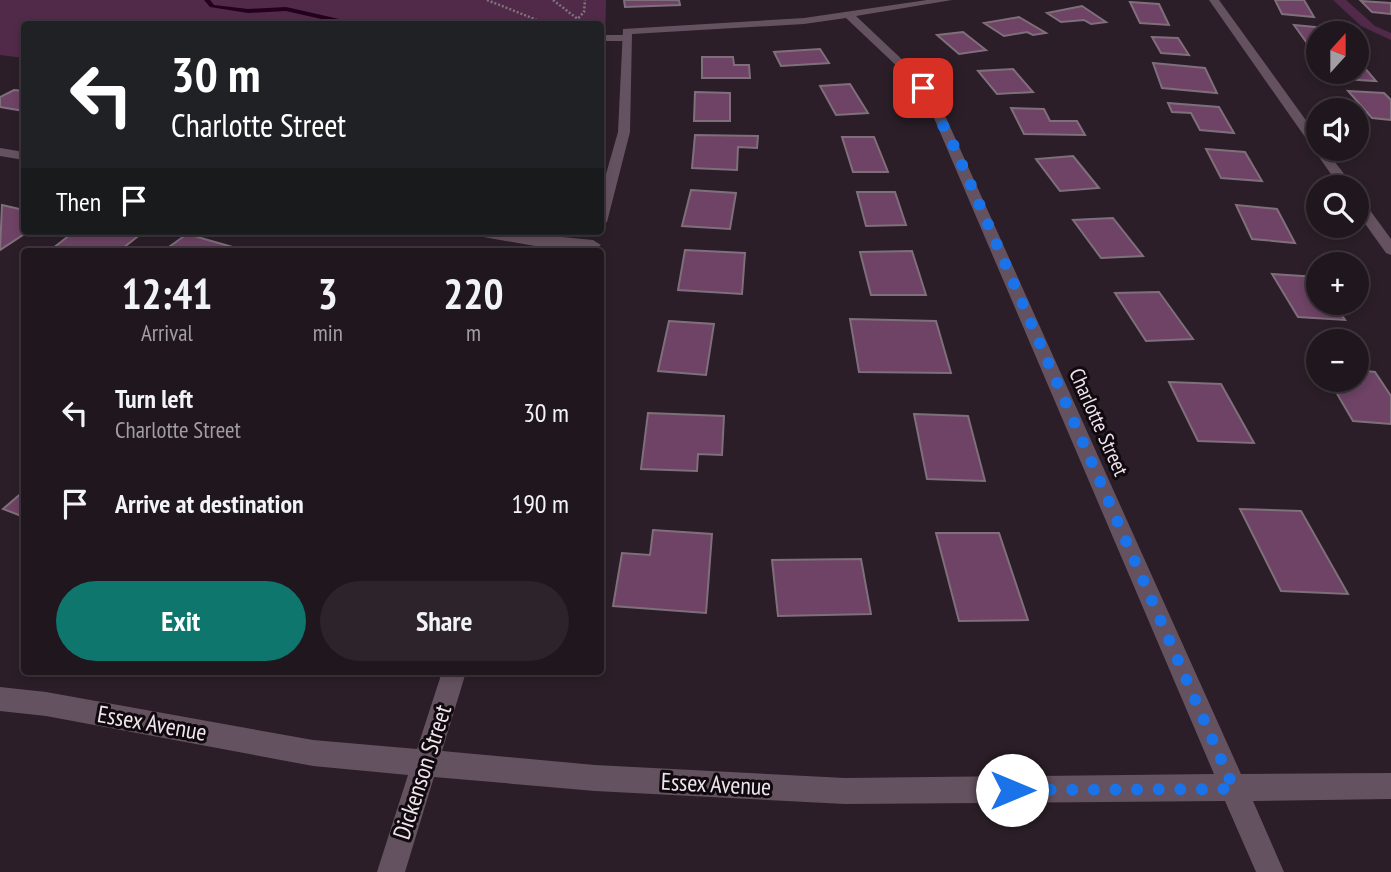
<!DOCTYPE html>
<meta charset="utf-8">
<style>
:root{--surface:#20161e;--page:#2d232b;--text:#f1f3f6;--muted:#a29fa4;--line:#3d353c;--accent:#0f766e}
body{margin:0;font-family:"PT Sans Narrow",sans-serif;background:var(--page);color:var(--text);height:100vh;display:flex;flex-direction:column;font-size:26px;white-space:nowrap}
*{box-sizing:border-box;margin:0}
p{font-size:23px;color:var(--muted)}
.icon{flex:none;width:38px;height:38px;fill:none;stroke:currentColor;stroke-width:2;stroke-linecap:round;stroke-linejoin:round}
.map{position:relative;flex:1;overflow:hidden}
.details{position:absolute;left:21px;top:248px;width:583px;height:427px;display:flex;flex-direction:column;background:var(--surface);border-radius:7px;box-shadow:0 4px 10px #0003,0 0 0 2px var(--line)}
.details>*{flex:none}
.top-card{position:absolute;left:21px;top:21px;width:583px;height:214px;border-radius:7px;box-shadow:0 4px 10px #0003,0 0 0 2px var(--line);background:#202124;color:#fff;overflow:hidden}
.needle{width:46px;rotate:21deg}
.controls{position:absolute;left:1306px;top:21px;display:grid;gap:14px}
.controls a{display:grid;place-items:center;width:63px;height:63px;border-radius:50%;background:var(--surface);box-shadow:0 4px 10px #0003,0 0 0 2px var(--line);font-size:35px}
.pin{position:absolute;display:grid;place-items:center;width:60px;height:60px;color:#fff;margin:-30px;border-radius:14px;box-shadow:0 4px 10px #0006}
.me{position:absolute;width:77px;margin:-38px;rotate:90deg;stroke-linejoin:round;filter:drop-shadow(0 0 5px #0008)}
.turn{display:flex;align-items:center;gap:24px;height:147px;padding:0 35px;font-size:32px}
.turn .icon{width:91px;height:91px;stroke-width:2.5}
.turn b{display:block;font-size:49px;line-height:60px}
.then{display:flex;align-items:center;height:66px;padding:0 35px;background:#0003;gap:14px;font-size:26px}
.eta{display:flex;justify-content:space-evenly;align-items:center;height:119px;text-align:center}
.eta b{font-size:42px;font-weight:800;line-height:49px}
.cta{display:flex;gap:14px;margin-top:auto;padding:14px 35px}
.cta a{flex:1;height:80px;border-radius:42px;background:var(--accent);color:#fff;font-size:28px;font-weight:800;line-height:80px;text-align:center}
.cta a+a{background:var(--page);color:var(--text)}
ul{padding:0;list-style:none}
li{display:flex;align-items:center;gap:21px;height:91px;padding:0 35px}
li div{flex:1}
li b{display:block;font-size:26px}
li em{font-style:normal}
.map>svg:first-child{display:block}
</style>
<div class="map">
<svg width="1391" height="872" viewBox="0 0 1391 872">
<rect width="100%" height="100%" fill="#2b1e28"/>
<!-- green -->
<path fill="#512a49" d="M0,0h606l-2,94h-4v-70h-576v34l-24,-3z
M1333,0h13l29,26 16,7v7l-30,-14z"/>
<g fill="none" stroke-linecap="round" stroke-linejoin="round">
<!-- stream -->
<path fill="#23011e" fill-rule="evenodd" d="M204,0h6l4,5 34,4 38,-2 53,12 49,3 3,2 -52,-1 -53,-12 -38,2 -38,-6z"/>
</g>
<!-- building -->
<path fill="#6e4365" stroke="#7f6f7a" stroke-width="2" d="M624,0h55l1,5 -55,2z
M1275,0h29l10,17 -32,-3z
M1361,1l30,2v11l-19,-2z
M1130,2l29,2 10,21 -29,-2z
M1082,6l24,16 -15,2 -7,-4 -23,2 -14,-9z
M1019,17l27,16 -13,2 -6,-3 -23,4 -20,-13z
M1294,25l32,3 4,5h-12v11l-11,-1z
M963,32l23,18 -27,4 -22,-19z
M1152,37l26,1 11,17 -28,-2z
M820,49l9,14 -48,3 -7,-14z
M702,57h31l1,8h15l1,13h-48z
M1356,59l2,1 18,21 -34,-2 -5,-7h19z
M1153,63l52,5 12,25 -55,-5z
M1013,69l20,23 -36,2 -19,-23z
M850,84l18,29 -32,2 -16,-29z
M14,90l10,1v20l-24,-4v-10z
M1348,91l36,2 7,7v20l-19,-2z
M695,92l35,1v28h-36z
M1168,103l51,4 15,26 -34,-3 -9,-17 -19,-1z
M1011,108l33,1 6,12h27l8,14 -61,-1z
M695,135l63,1 -1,12 -19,-1 -1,23 -45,-2z
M842,137h32l14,35h-35z
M1206,149l39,3 17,29 -41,-3z
M1073,156l26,32 -39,3 -24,-32z
M691,190l45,3 -6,36 -48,-3z
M857,192h38l11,33 -40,1z
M2,205l22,5v21h5l-29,19z
M1236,205l41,4 18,34 -43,-4z
M1113,218l30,38 -42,2 -28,-38z
M75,231h55l12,2 -24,19h-70z
M187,234l56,16 -81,2z
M685,250l60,3 -3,41 -64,-4z
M912,251l14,44h-55l-11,-43z
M1272,274l45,3 1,26h16l11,17 -47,-3z
M1159,292l34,47 -47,2 -31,-48z
M850,319l86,2 15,52 -92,-1z
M669,321l45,3 -8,51 -48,-4z
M1356,370l19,2 16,24v28l-38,-3 -24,-41h27z
M1169,382l52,2 33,59 -56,-2z
M648,413l76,3 -2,39 -24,-1 -1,17 -56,-2z
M914,414l54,2 17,65 -58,-2z
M24,491v26l-21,-8z
M1240,509l61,2 47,83 -67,-3z
M653,530l59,4 -6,79 -93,-7 9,-53 28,2z
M936,533h63l29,87 -69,1z
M861,559l10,55 -93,2 -6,-56z"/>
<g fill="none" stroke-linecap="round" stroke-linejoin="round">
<!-- path -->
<path stroke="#80757d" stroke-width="2.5" stroke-dasharray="2 2" stroke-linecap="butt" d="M487,0l60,24
M553,0l26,20
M573,24l11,-12 1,-12"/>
<!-- service -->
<path fill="#655260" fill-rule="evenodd" d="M600,35h27l5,3 -5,3h-27z"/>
<!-- minor -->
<path fill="#655260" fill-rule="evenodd" d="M927,0h25l-96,16 54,51 33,44 298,663 150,-1v26l-138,2 31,71h-28l-31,-71 -380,3 -250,-13 -161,-14 -29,95h-28l31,-97 -95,-9 -267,-50 -46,-5v-24l46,5 267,48 104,9 25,-77h24l-24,79 153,14 250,13 369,-4 -283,-663 -29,-40 -56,-53 -42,6 -172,10 -2,98 -23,90 -7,4v-31l18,-63 5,-103 181,-11z
M1209,0h10l99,137v12h7l29,38h-14z
M0,148l24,4v8l-24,-4z
M1356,197l5,1 30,41v16l-5,-2 -30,-42z
M465,231h35l93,9 8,5 -8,5 -58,-4 -63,-11z"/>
</g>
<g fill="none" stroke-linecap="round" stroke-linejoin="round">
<!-- route -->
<path stroke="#1a73e8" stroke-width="12" stroke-dasharray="0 21.6" d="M923,88l30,56 281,645 -222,1"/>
</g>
<g text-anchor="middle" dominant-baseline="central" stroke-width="6" stroke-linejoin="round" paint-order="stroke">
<!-- street labels -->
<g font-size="21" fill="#efe6ed" stroke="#100a0e">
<text transform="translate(1099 422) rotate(66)">Charlotte Street</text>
</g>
<!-- near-street labels -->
<g font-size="24" fill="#efe6ed" stroke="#100a0e">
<text transform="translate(152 723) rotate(10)">Essex Avenue</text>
<text transform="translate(422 772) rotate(-72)">Dickenson Street</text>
<text transform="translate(716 784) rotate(3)">Essex Avenue</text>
</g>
</g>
</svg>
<div class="controls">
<a><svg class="needle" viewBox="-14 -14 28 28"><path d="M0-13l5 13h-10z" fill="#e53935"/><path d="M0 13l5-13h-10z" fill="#a29fa4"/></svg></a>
<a><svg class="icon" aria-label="sound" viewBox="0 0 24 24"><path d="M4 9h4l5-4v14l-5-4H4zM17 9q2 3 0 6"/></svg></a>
<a><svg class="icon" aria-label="search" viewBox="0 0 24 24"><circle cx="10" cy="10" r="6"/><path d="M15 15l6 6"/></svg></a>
<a>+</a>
<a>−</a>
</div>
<div class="pin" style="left:923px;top:88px;background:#d93025"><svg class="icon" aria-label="arrive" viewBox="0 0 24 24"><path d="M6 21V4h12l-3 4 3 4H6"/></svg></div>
<svg class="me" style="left:1012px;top:790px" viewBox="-20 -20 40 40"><circle r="19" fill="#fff"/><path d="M0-13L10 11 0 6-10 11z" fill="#1a73e8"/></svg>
<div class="top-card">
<div class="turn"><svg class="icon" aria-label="left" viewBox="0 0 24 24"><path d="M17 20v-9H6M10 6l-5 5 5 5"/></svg><div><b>30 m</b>Charlotte Street</div></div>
<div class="then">Then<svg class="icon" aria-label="arrive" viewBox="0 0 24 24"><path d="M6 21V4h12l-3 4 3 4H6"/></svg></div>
</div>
<section class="details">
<div class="eta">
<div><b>12:41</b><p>Arrival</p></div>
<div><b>3</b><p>min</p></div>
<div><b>220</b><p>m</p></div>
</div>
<ul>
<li><svg class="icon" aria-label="left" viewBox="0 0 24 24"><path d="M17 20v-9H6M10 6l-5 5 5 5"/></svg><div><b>Turn left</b><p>Charlotte Street</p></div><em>30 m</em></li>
<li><svg class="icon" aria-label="arrive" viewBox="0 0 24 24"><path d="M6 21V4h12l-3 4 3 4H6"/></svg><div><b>Arrive at destination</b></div><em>190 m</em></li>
</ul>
<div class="cta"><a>Exit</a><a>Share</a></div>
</section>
</div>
